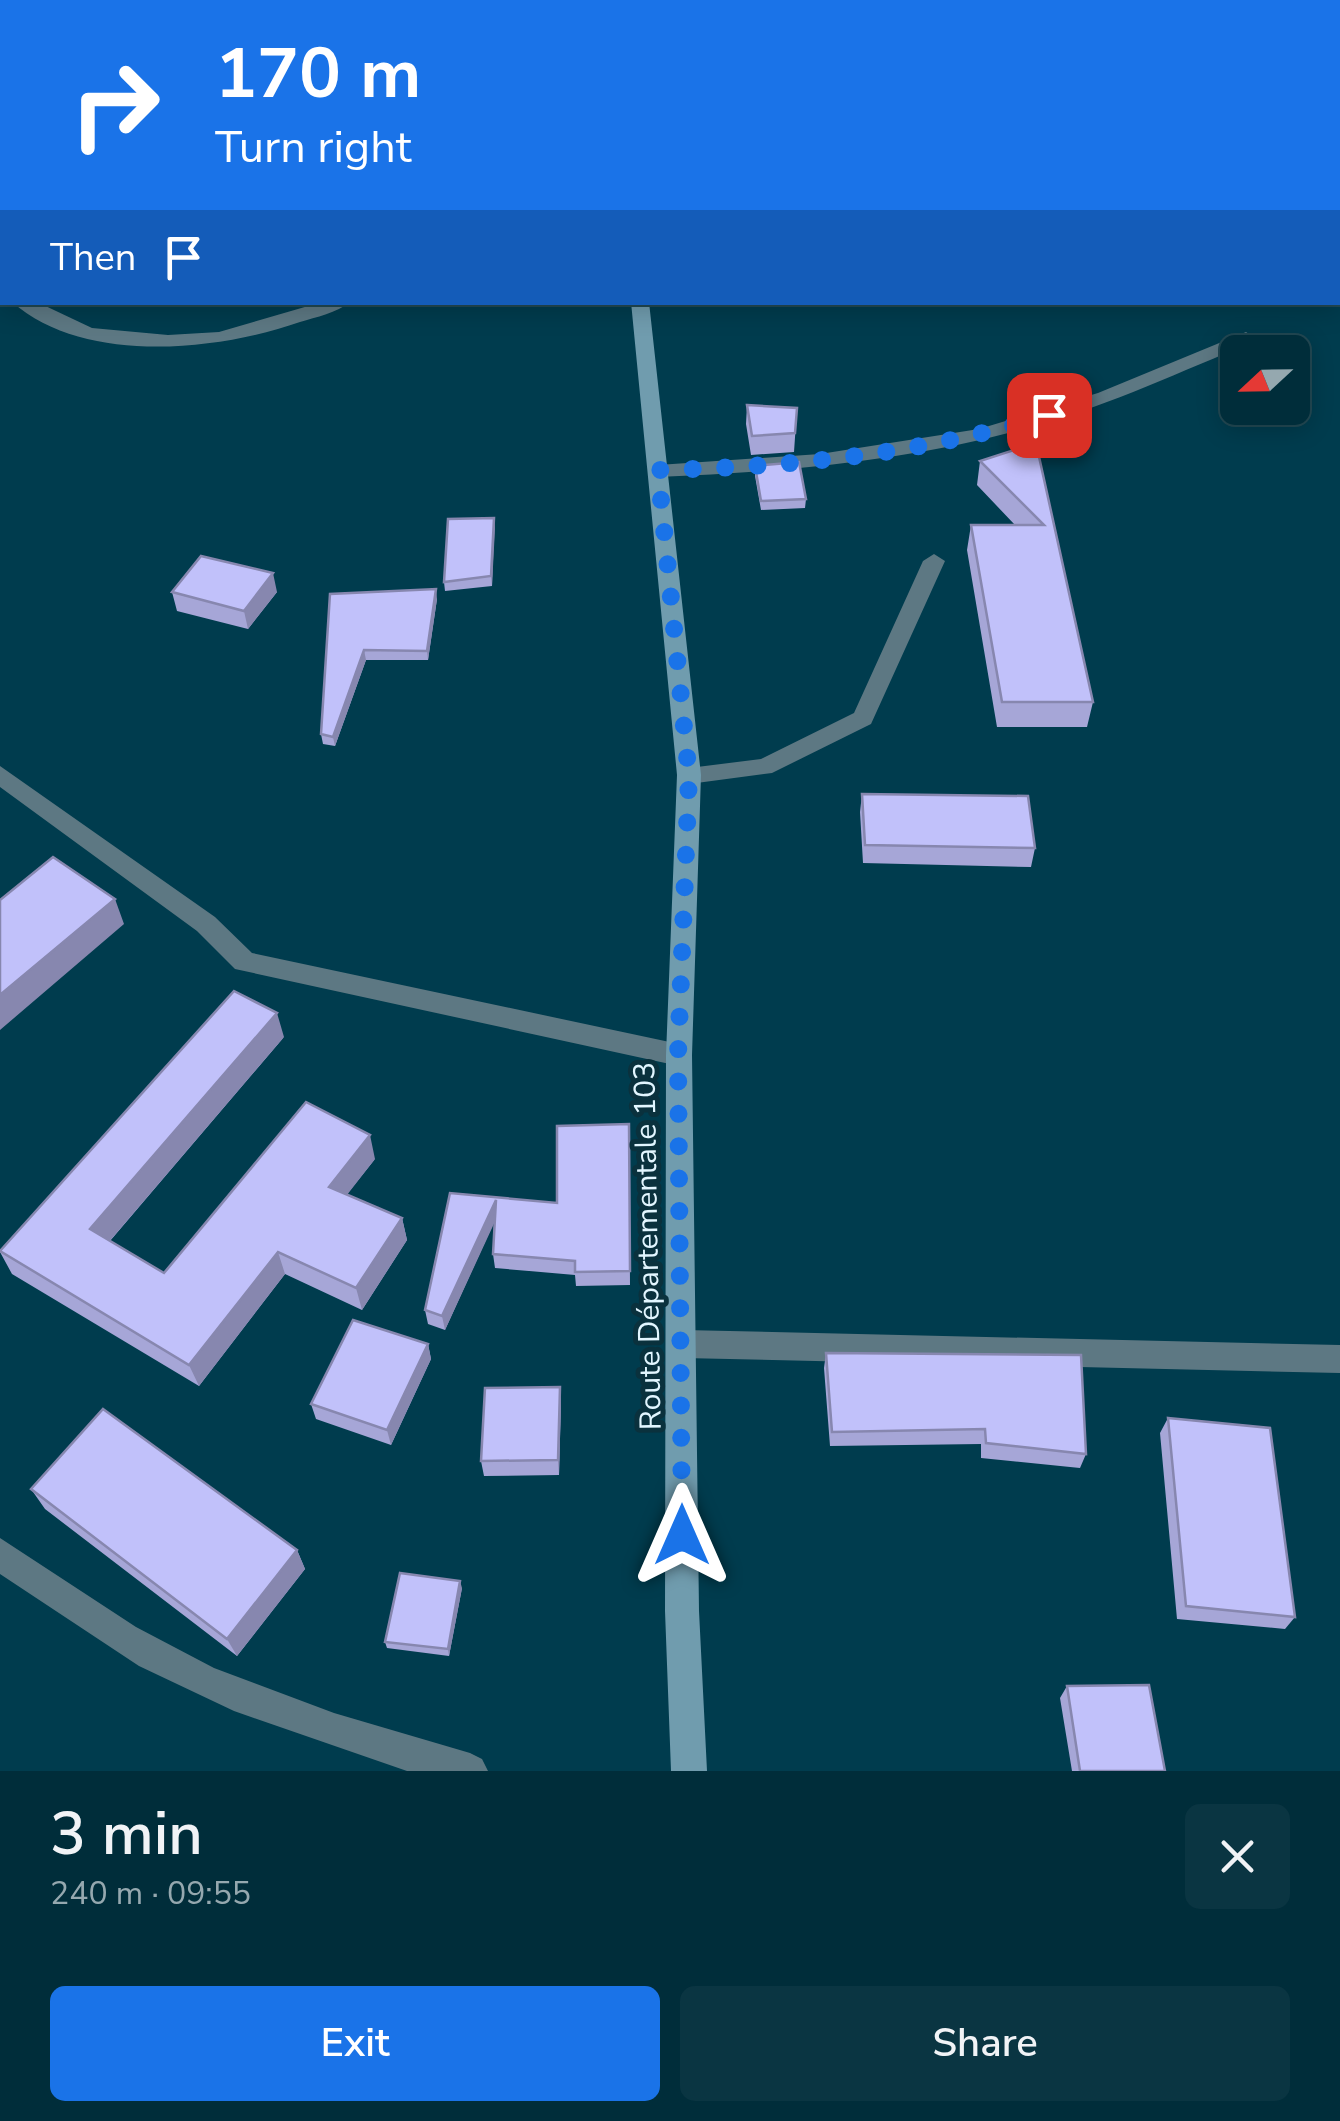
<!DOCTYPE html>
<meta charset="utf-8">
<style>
:root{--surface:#002d3a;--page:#0a3542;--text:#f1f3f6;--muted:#95a8af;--line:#224954;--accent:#1a73e8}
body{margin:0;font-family:"Nunito Sans",sans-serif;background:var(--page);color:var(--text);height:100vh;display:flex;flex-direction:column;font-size:38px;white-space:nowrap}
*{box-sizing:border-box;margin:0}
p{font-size:32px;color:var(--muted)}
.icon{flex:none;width:55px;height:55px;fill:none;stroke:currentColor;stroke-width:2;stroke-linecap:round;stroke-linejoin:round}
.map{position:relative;height:1771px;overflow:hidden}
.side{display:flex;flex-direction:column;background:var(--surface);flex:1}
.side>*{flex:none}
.banner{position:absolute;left:0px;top:0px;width:1340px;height:305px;box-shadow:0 5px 25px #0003,0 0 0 2px var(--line);background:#1a73e8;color:#fff;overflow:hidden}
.needle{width:65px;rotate:248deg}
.tools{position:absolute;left:1220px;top:335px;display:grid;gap:20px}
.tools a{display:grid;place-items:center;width:90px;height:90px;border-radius:15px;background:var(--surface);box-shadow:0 5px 25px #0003,0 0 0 2px var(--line);font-size:50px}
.pin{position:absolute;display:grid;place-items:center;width:85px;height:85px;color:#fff;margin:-42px;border-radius:20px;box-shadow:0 5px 15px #0006}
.me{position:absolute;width:110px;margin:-55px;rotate:0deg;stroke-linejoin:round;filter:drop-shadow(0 0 8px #0008)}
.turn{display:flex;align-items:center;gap:35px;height:210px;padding:0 50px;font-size:45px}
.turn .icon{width:130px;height:130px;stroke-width:2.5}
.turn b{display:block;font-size:70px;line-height:85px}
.then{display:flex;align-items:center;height:95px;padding:0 50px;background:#0003;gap:20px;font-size:38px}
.round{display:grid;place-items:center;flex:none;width:105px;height:105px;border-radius:15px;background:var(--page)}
.headline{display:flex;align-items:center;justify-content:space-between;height:170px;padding:0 50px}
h1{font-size:60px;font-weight:600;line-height:75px}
.action{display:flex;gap:20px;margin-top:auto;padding:20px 50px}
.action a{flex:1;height:115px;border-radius:15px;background:var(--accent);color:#fff;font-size:40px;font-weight:600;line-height:115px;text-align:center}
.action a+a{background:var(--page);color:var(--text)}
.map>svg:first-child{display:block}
</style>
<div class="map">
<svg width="1340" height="1771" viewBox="0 0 1340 1771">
<rect width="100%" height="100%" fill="#003c4e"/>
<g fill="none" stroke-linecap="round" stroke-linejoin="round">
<!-- minor -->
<path fill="#5d7883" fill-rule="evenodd" d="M0,289h2v11h-2z
M12,302h25l55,26 76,7 51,-3 103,-30h28c-13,11 -34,15 -50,20 -83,29 -216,43 -288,-20z
M1246,332l9,6 -2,4c-71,29 -141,62 -215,83 -124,36 -252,47 -380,52l-10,-6 10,-6 162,-11 159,-25 119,-36z
M934,554l11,7 -74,163 -99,49 -83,11 -8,-3 -4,-6 4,-6 80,-10 93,-46 69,-152z
M0,766l215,151 37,36 427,91 10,3 3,8 -3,8 -10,3 -444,-97 -38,-38 -197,-144z
M683,1330l657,15v28l-657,-15 -11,-4 -4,-10 4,-10z
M0,1538l136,89 78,41 120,45 136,40 12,6 6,12h-81l-173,-60 -95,-45 -139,-92z"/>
<!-- secondary -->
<path fill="#709cae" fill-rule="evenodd" d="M629,0h14v2h-14z
M631,302h18l52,473 -9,280 7,556 8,160h-36l-6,-160 1,-556 11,-280z"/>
</g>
<!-- wall -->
<path fill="#a6a6d7" d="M747,405l50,3 -3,44 -43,3 -5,-31z
M1036,443l57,259 -6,25h-90l-30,-177 4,-25h44l-38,-40 3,-24z
M755,466l51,33 -1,9 -44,2 -6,-34z
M494,518l-2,68 -47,5 -1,-9z
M172,592h105l-29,37 -71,-18z
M330,594l107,5 -9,61h-62l-31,86 -12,-2 -2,-10z
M862,794l173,54 -4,19 -168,-4 -3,-51z
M284,1037l-174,204 54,32 211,-114 -28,35 55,24 5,22 -45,70 -77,-36 -86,112 -187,-112 -12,-22z
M629,1124l1,161 -54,1 -1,-11 -80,-7 -2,-14 1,-32 -49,108 -17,-6 -3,-14 25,-117 107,10z
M428,1344l3,15 -40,86 -75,-26 -5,-15z
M826,1353l260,101 -6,14 -99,-10v-14l-151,2 -6,-78z
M560,1387l1,15 -2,73 -75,1 -3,-15z
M1168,1418l127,199 -10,12 -108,-10 -17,-186z
M31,1489l266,61 8,19 -68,87 -192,-147z
M462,1588l-13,68 -62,-8 -2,-6z
M1067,1686l98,85h-93l-12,-73z"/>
<!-- shaded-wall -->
<path fill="#8787af" d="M494,518l1,10 -3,58 -1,-10z
M273,573l4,19 -29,37 -4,-18z
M436,589l1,10 -9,61 -1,-9z
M364,650l2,10 -31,86 -2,-9z
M115,899l9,25 -124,106v-35z
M277,1013l7,24 -183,214 -11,-22z
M370,1135l5,24 -39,50 -7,-22z
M496,1200l2,15 -53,115 -3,-14z
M402,1218l5,22 -45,70 -6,-22z
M278,1252l7,22 -86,112 -10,-21z
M428,1344l3,15 -40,86 -4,-15z
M560,1387l1,15 -2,73 -1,-15z
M297,1550l8,19 -68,87 -10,-17z
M460,1581l2,7 -13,68 -1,-7z"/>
<!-- building -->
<path fill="#c1c1fa" stroke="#8787af" stroke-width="2.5" d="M747,405l50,3 -2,25 -43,3z
M1036,443l57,259h-91l-31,-177h73l-64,-64z
M799,462l7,37 -45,2 -6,-35z
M494,518l-3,58 -47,6 4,-63z
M201,556l72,17 -29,38 -72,-19z
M436,589l-9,62 -63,-1 -31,87 -12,-3 9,-140z
M862,794l166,2 7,52 -170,-3z
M53,857l62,42 -115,96v-95z
M234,991l43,22 -187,216 74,44 142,-171 64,33 -41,52 73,31 -46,70 -78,-36 -89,113 -189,-114z
M629,1124l1,147 -55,1v-11l-82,-7 3,-54 -54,116 -17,-6 25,-117 107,10v-77z
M353,1320l75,24 -41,86 -76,-26z
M826,1353l255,2 5,99 -100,-11 -1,-14 -153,3z
M560,1387l-2,73 -77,1 4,-73z
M103,1409l194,141 -70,89 -196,-150z
M1168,1418l102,10 25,189 -109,-11z
M400,1573l60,8 -12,68 -63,-7z
M1149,1685l16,86h-85l-13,-85z"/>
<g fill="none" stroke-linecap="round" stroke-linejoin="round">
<!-- route -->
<path stroke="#1a73e8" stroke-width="18" stroke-dasharray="0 32.4" d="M682,1535l-4,-480 11,-279 -31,-306c132,-3 264,-16 391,-55"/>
</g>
<g text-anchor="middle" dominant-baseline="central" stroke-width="10" stroke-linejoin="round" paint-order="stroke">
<!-- street labels -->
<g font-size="30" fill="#e2f6ff" stroke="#0a313d">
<text transform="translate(648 1246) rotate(-91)">Route Départementale 103</text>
</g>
</g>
</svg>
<div class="tools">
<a><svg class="needle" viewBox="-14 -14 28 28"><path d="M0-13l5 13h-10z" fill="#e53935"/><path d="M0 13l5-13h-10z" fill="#95a8af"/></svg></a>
</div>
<div class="pin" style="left:1049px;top:415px;background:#d93025"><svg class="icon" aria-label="arrive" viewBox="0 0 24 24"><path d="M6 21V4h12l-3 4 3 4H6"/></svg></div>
<svg class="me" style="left:682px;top:1535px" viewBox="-20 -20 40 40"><path d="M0-17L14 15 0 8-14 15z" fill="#1a73e8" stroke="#fff" stroke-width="4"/></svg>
<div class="banner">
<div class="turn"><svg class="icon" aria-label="right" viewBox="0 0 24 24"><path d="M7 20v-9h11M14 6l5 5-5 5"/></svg><div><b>170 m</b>Turn right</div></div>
<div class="then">Then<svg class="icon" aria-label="arrive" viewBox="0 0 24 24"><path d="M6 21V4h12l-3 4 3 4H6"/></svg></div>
</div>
</div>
<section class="side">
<div class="headline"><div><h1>3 min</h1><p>240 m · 09:55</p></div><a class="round"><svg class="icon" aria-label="close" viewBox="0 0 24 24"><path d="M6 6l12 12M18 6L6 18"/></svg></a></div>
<div class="action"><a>Exit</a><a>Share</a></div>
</section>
